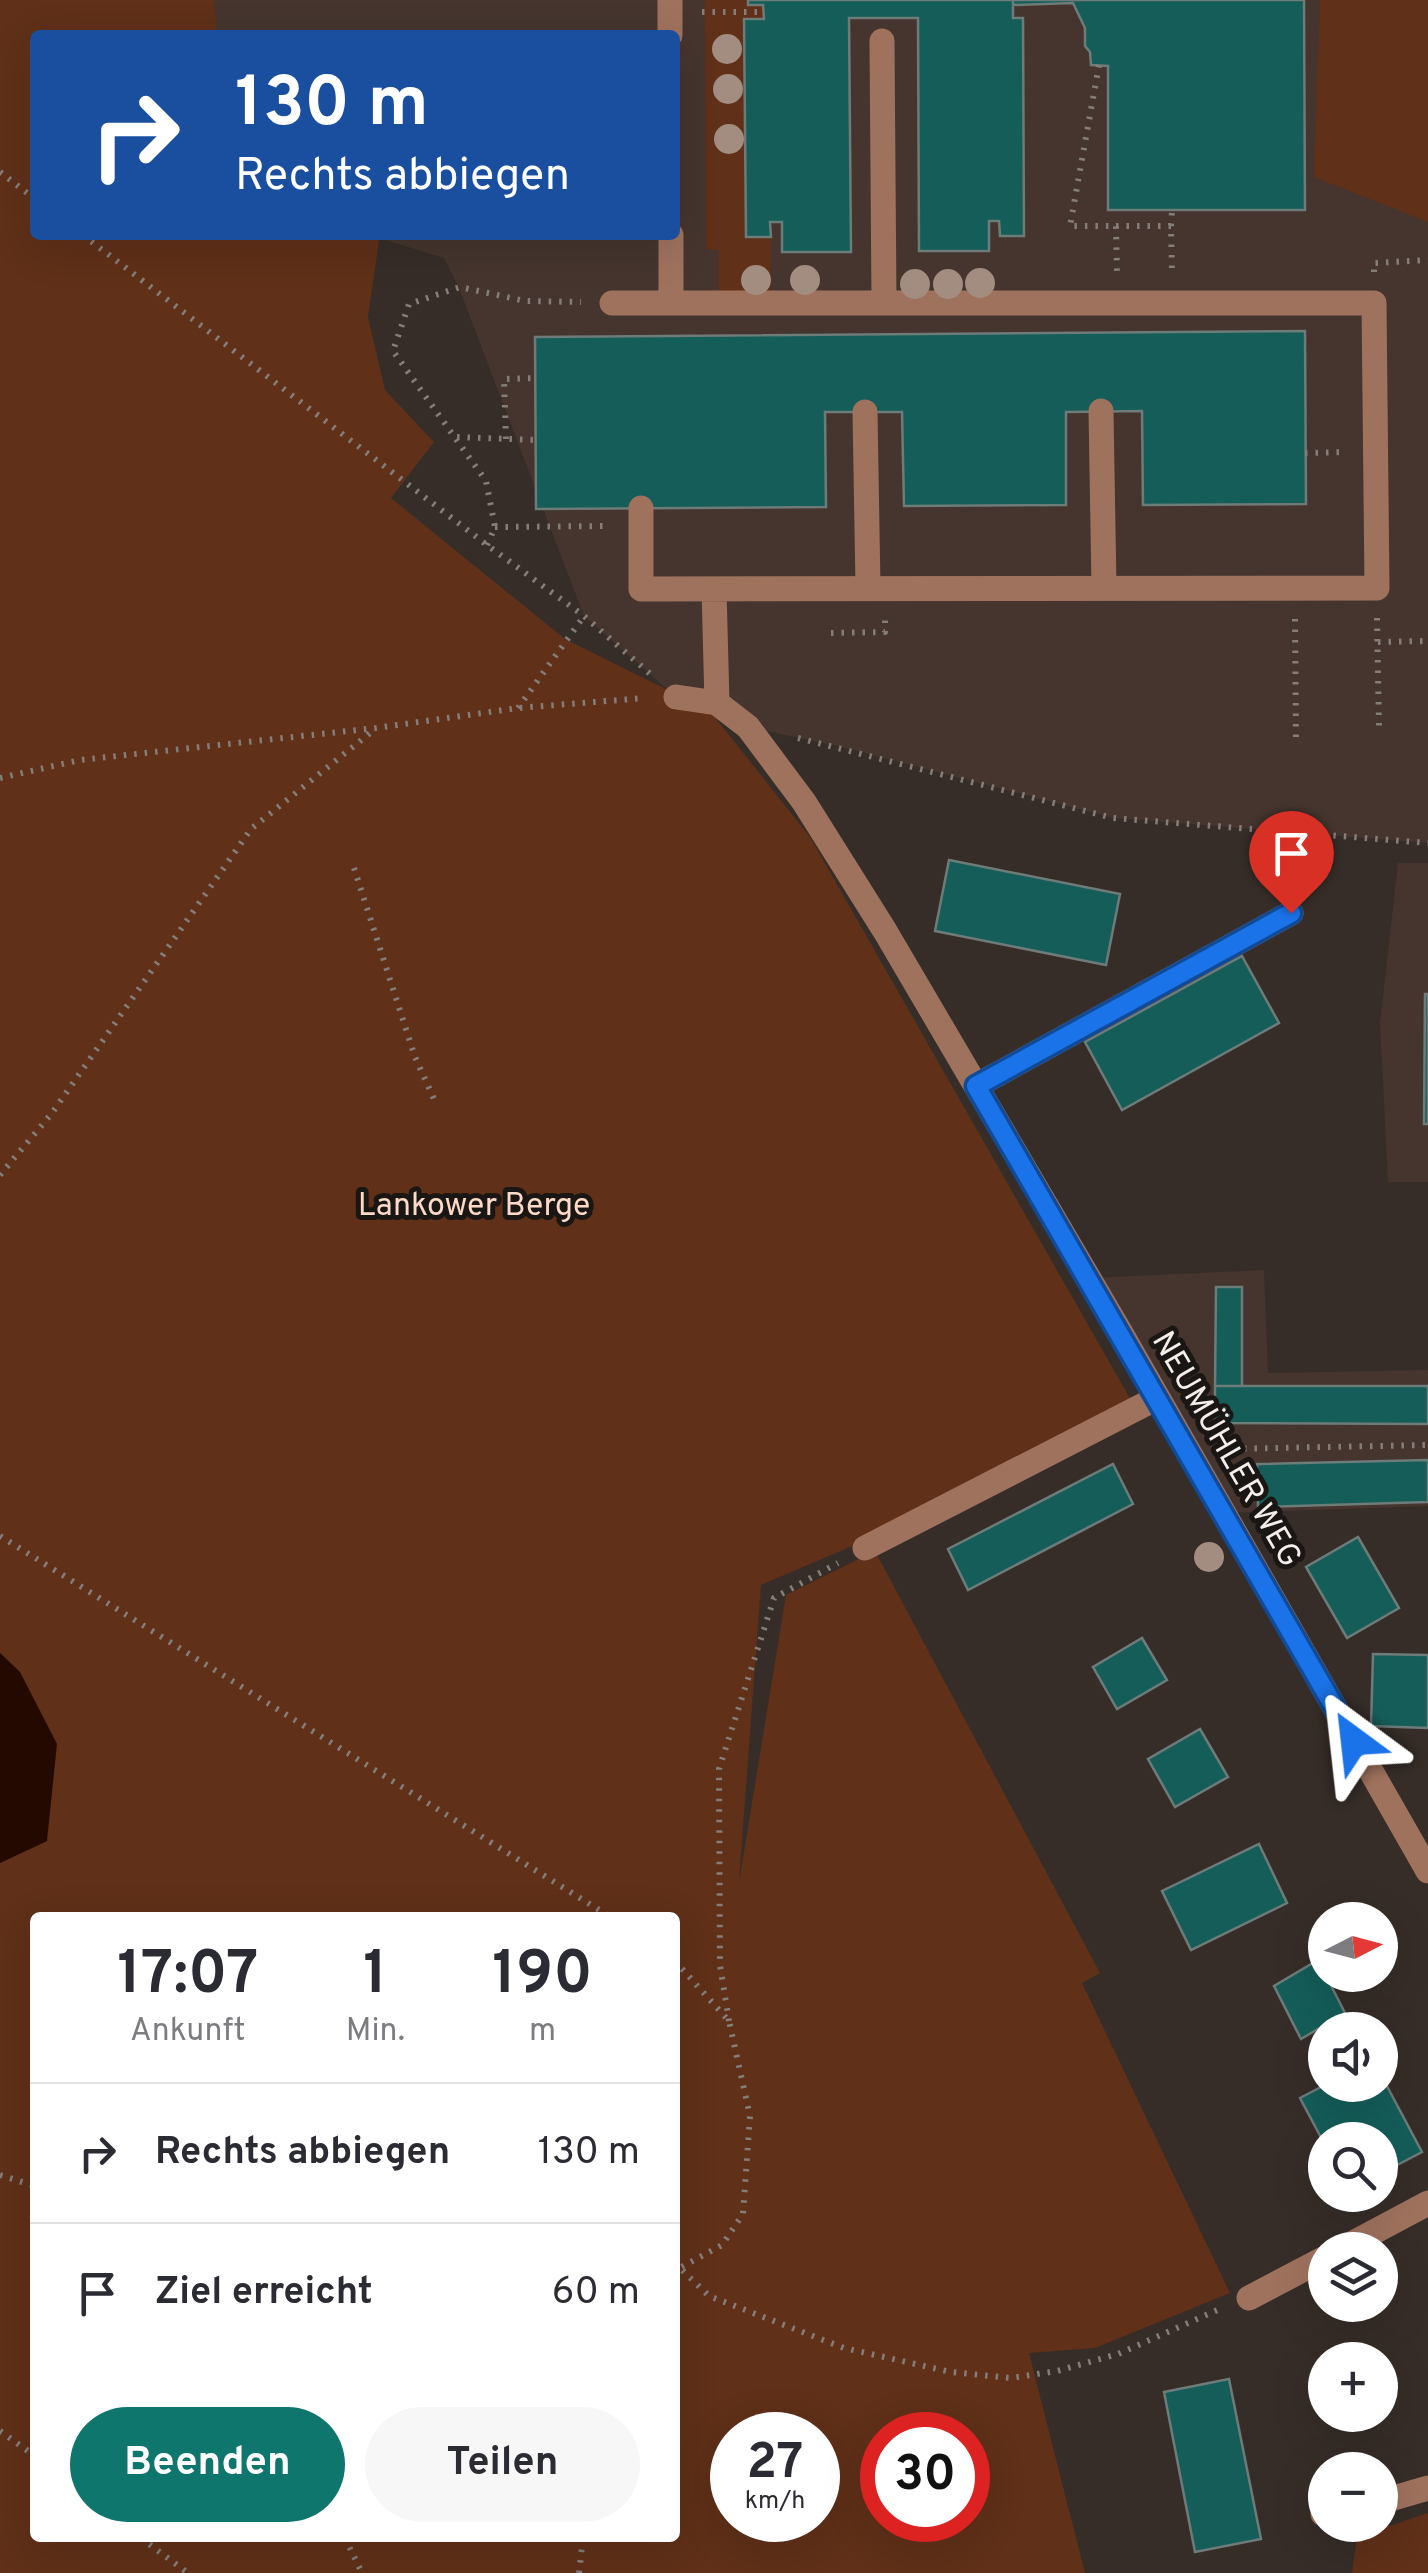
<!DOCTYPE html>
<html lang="de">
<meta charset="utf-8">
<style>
:root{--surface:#fff;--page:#f7f7f7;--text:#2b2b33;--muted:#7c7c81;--line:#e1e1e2;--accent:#0f766e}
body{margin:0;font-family:Overpass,sans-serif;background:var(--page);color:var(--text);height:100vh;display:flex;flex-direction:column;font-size:38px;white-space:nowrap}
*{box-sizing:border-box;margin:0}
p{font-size:32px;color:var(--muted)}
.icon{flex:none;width:55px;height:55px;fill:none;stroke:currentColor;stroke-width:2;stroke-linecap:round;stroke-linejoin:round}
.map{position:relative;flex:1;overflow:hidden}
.sheet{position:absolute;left:30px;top:1912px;width:650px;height:630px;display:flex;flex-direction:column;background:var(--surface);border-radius:10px;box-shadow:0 10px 40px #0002}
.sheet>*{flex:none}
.banner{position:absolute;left:30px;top:30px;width:650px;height:210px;border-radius:10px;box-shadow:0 10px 40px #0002;background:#1a4fa0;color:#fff;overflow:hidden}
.needle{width:65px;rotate:84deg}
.tools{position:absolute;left:1308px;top:1902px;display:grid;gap:20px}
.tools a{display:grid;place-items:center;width:90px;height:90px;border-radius:50%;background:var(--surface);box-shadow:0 10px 40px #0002;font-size:50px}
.speed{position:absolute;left:710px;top:2412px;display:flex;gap:20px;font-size:50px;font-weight:700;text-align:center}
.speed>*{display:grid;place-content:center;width:130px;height:130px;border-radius:50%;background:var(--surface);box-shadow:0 10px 40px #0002;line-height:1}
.speed small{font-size:25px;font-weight:400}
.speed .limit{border:15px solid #d22;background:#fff;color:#111}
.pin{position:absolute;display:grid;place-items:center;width:85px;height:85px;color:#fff;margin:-102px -42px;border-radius:50% 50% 50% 0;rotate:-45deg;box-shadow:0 0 10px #0007}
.pin .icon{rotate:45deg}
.me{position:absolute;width:110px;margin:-55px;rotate:330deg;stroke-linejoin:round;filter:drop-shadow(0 0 8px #0008)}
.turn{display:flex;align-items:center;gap:35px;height:210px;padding:0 40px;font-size:45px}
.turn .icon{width:130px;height:130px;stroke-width:2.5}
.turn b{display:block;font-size:70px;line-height:85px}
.eta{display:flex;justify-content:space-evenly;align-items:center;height:170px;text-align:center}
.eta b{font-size:60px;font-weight:700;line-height:70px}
.button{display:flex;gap:20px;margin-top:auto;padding:20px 40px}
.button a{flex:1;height:115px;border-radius:60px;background:var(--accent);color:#fff;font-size:40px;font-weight:700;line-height:115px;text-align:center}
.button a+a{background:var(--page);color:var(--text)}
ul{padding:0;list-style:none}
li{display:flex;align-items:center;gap:30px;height:140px;padding:0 40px;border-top:2px solid var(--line)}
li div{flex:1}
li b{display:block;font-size:38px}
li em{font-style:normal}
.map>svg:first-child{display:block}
</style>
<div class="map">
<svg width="1428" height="2573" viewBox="0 0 1428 2573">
<rect width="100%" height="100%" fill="#362d28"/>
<!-- built -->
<path fill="#45352e" d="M210,0h1218v843l-315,-25 -275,-72 -90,-19 -72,-30 -92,-81 -125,-328 -15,-30 -75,-23h306v-200h-461z
M1398,863h30v319h-40l-8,-158z
M1264,1270l4,103 160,-3v136l-205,7 -134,-235z"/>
<!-- green -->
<path fill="#603018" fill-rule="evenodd" d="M0,0h214l3,35h-182v200h333l11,5 -11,77 17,73 49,52 -43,56 174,141 145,72 100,126 321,563 -178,103 -192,82 -22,297 47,-287 89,-44 225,422 -18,10 148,310 -135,55 -66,5 56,220h-1085v-710l47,-22 -27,-169 -20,-19zM35,1918h640v620h-640zM732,2435h86v85h-86zM882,2435h86v85h-86z
M705,0h43v5h15l1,14 -20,1 2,216 25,1 -1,65h-51v-52l-13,-1z
M1320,0h108v222l-114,-45z
M1428,2513v60h-76l5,-36z"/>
<!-- water -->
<path fill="#240900" d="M0,1653l20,19 37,72 -10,97 -47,22z"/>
<!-- building -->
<path fill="#155d59" stroke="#6d7b79" stroke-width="2.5" d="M748,0h265v18h10l1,218h-24l-1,-15h-10v30h-70l-1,-233h-69l2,234h-69v-30h-12l1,15h-25l-2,-218h20l-1,-14h-15z
M1013,0h291l1,210h-197v-144l-17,-1 -1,-13 -5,-6v-18l-12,-25 -60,2z
M1305,331l1,173 -163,1 -1,-94 -76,1v93l-162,1 -2,-94h-77l1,95 -290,2 -1,-172z
M949,860l171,34 -14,71 -171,-34z
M1242,956l37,67 -157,87 -37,-68z
M1425,994h3v130h-4z
M1216,1287h26v99h-27z
M1215,1386h213v38l-213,-1z
M1428,1460v42l-170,5 -1,-43z
M1113,1464l20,40 -165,86 -20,-41z
M1358,1537l41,71 -52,30 -41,-71z
M1142,1638l25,42 -50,29 -24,-42z
M1373,1654l55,1v73l-57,-2z
M1200,1729l28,48 -53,30 -27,-48z
M1259,1844l28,59 -96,47 -29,-59z
M1318,1960l27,53 -44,26 -27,-53z
M1380,2073l42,79 -42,22v-34h-55v5l-25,-47 25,-13h55z
M1229,2379l32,160 -66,13 -31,-160z"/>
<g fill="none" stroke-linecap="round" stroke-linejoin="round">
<!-- path -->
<path stroke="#857d79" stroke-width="6" stroke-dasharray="2.5 8" stroke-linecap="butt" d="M702,12h61
M1099,65l-29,161h46l1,49
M0,172l35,27
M1116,226h55l1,48
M1171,226l1,-16
M83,235l404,310 97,71 71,62
M1374,272v-9l54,-3
M457,437l79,3
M506,439l-2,-60 31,-1
M1305,453l39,-1
M495,527l114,-1
M487,545l8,-18 -9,-46 -93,-130 16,-47 51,-17 65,14 56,1
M1377,618l2,109
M1295,619l1,122
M831,633l54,-1v-13
M1378,642l50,-1
M518,708l66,-92
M798,738l315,80 315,25
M0,778l80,-18 296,-32 142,-20 127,-10
M354,868l61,189 19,42
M0,1175l52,-62 199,-284 124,-100
M1223,1449l205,-4
M0,1536l612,382
M675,1961l54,60 21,95 -7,98 -21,31 -44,24
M729,2021l-9,-56 -1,-196 55,-171 64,-35
M0,2175l35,11
M675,2275l6,-6 28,27 135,52 107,24 60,6 46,-7 61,-17 102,-45
M0,2431l35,25
M141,2538l47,35
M345,2538l17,35
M579,2573l4,-35"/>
<!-- minor -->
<path stroke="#9f725d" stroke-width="25" d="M670,0v35
M882,41l2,262
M671,235v67
M612,303h762l3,285 -736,1v-81
M1101,411l3,177
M865,412l3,175
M714,590l3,113
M676,697l41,6 31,24 56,75 81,129 236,402 307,538
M976,1086l315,-173
M865,1548l292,-150
M1340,2250l88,-47
M1249,2298l76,-40
M1380,2502l48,-14
M1323,2514h2"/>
</g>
<!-- trees -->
<g fill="#a38c80">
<circle cx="727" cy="49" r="15"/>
<circle cx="728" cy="89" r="15"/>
<circle cx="729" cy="139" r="15"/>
<circle cx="756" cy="280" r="15"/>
<circle cx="805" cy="280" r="15"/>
<circle cx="980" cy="283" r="15"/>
<circle cx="915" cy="284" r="15"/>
<circle cx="948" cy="284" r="15"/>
<circle cx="1209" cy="1557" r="15"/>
</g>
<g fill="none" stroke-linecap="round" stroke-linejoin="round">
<!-- route casing -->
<g stroke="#114b97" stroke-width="25">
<path id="route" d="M1291,913l-315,173 378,655"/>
</g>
<!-- route -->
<use href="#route" stroke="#1a73e8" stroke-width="18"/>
</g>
<g text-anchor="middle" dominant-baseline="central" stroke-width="10" stroke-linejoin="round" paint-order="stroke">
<!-- park labels -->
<g font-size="32" fill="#fdd9c8" stroke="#1a1614">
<text x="474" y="1207">Lankower Berge</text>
</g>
<!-- street labels -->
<g font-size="32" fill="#f4edea" stroke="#1a1614">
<text transform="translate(1225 1450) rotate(60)">NEUMÜHLER WEG</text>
</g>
</g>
</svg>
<div class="tools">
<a><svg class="needle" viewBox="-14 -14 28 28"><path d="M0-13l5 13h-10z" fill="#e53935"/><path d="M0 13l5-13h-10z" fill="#7c7c81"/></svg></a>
<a><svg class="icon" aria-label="sound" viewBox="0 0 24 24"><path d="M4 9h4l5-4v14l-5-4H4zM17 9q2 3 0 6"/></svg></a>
<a><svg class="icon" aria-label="search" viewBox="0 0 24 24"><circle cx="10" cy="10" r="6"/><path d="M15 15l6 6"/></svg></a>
<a><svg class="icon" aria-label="layers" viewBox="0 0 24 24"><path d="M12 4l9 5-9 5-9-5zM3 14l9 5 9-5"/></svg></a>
<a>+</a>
<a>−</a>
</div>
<div class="speed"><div>27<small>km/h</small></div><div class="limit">30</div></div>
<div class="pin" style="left:1291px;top:913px;background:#d93025"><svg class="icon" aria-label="arrive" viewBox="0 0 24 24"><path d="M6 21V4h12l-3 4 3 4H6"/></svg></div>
<svg class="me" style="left:1354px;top:1741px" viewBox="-20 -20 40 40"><path d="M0-17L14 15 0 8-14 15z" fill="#1a73e8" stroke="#fff" stroke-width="4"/></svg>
<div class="banner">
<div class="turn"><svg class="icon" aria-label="right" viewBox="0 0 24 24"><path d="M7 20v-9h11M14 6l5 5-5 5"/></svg><div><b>130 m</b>Rechts abbiegen</div></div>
</div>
<section class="sheet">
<div class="eta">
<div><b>17:07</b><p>Ankunft</p></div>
<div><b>1</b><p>Min.</p></div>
<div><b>190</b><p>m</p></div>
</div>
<ul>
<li><svg class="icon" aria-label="right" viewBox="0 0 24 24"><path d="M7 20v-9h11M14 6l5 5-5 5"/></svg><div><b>Rechts abbiegen</b></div><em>130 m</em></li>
<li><svg class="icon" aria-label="arrive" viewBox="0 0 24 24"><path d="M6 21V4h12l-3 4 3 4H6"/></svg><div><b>Ziel erreicht</b></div><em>60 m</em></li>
</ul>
<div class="button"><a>Beenden</a><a>Teilen</a></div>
</section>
</div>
